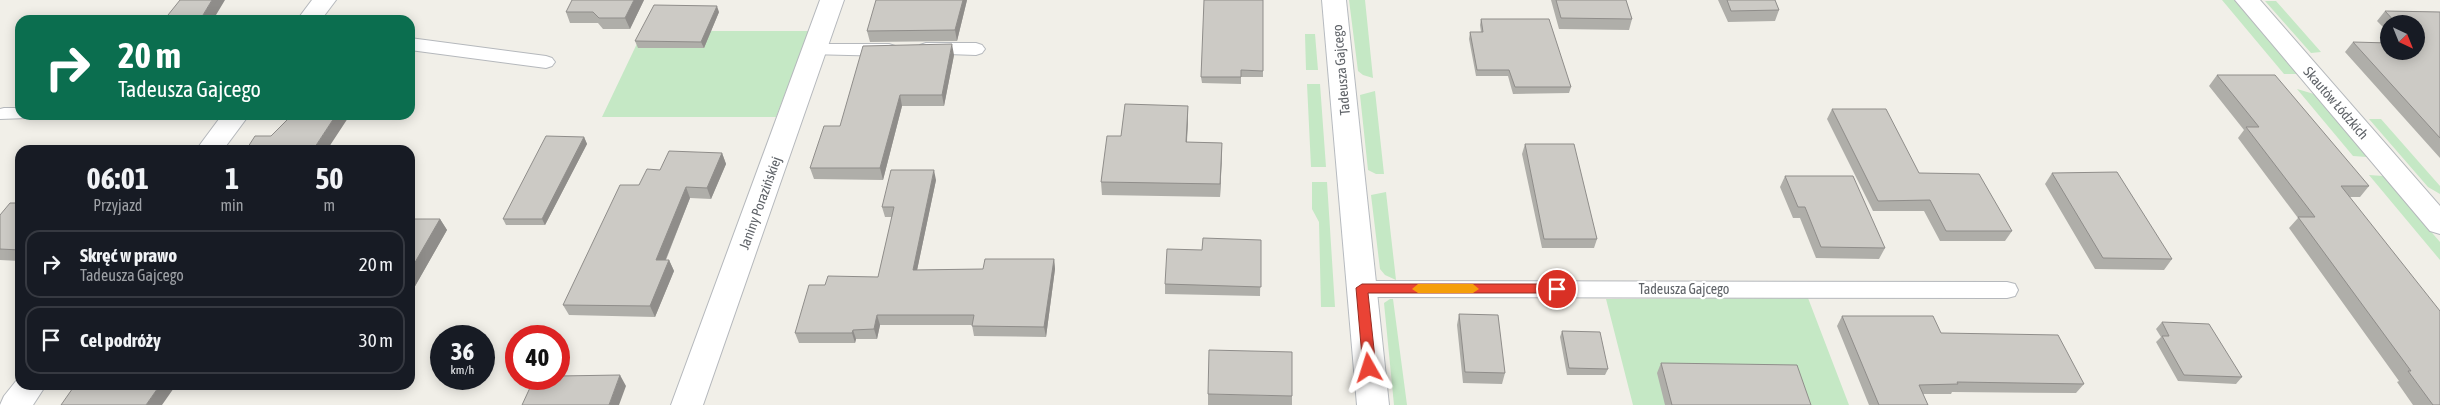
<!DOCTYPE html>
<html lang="pl">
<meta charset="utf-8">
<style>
:root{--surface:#171b24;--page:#242831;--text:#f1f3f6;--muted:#9ea1a6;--line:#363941}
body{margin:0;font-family:"Asap Condensed",sans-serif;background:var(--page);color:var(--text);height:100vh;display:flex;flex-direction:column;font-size:19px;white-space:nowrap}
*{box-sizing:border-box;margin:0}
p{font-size:16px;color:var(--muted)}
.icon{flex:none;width:28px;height:28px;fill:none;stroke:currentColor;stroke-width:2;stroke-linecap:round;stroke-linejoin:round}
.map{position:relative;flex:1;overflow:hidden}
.side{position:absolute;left:15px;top:145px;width:400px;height:245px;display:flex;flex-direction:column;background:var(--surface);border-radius:15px;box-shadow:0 2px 12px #0003}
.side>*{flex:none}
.hud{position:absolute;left:15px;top:15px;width:400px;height:105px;border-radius:15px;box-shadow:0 2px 12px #0003;background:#0b6e4f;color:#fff;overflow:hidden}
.needle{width:32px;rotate:137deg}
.controls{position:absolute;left:2380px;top:15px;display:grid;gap:10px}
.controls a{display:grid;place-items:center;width:45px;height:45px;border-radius:50%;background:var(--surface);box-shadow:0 2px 12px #0003;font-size:25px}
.speed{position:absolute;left:430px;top:325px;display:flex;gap:10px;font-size:25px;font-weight:700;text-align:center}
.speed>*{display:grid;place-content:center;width:65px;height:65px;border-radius:50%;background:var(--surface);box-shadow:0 2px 12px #0003;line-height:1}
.speed small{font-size:12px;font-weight:400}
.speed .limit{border:8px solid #d22;background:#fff;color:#111}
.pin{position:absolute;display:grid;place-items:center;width:42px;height:42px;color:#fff;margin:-21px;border:2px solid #fff;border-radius:50%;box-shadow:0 1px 5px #0007}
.me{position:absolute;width:55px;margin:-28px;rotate:354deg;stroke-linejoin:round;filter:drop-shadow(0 0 4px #0008)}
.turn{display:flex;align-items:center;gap:18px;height:105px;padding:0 20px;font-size:22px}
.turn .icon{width:65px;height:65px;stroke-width:2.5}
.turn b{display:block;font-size:35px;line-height:42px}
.eta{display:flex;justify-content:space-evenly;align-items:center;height:85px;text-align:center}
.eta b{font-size:30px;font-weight:700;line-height:35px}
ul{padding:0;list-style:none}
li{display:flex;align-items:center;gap:15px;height:68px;margin:0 10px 8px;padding:0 10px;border:2px solid var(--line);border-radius:15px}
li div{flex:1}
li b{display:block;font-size:19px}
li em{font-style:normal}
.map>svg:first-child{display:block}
</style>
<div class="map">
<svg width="2440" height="405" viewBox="0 0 2440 405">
<rect width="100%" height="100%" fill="#f1efe8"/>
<!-- green -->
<path fill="#c5e8c5" d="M1349,0h16l8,78 -10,-3 -5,-4z
M2222,0h12l63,74h-13z
M2265,1h11l45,51 -10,1z
M643,31h166l-33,86h-174z
M1305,34h10l3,36h-12z
M1307,84h13l6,83h-15z
M2297,89l17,5 53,63 -14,-1z
M1375,91l9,83h-8l-8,-4 -8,-75z
M2369,119h12l59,67v8l-12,-7z
M2369,175l14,1 57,66v18z
M1312,182h15l8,125h-14l-2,-85 -7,-13z
M1386,192l10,88 -11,-5 -5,-6 -9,-74z
M1808,298l41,107h-216l-27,-106z
M1390,299h3l14,106h-13l-10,-102z"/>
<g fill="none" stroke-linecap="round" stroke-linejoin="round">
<!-- lane casing -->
<g stroke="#b5b8bc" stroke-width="2">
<path id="lane" d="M410,38l136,18 6,2 3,4 -3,4 -6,2 -136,-18z
M926,43h50l6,2 3,4 -3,4 -6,2 -56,-2 -3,-4 3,-4z
M814,44h75l6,2 3,4 -3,4 -6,2 -81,-2 -3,-4 3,-4z
M4,108h16v7h9l-2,3 -27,1v-10z
M1362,281l645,1 8,2 3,6 -3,6 -8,2 -645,-1 -8,-2 -3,-6 3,-6z"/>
</g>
<!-- street casing -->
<g stroke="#b5b8bc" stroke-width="2">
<path id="street" d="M312,0h24l-15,20h-24z
M820,0h24l-141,405h-32z
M2235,0h25l180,206v28l-10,-3z
M222,115h27l-26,35h-27z
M20,376v9h26l-13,20h-33l4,-9z"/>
</g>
<!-- secondary casing -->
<g stroke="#b6babf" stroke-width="2">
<path id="secondary" d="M1322,0h24l43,405h-32z"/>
</g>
<!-- lane -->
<use href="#lane" fill="#fff" fill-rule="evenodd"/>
<!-- street -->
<use href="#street" fill="#fff" fill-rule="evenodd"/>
<!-- secondary -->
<use href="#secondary" fill="#fff" fill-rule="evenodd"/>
</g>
<!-- wall -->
<path fill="#afaea9" d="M644,0l-14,29h-27l-5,-6h-28l-4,-11z
M967,0l-10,41 -87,1 -3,-11z
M1263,0v77h-22v7l-39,-1 -1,-6z
M1551,0h75l6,19 -3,11 -70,-1z
M1718,0h57l4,10 -4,11 -47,1z
M2385,11l55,1v146l-95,-106 8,-10 63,9v-27h-27v9l-12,-12z
M719,12l-15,36h-66l-3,-7z
M1481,19l90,68 -2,6 -56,1 -5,-18h-32l-7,-37 1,-7h11l-1,-7z
M954,55l-10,51h-42l-19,74 -69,-1 -4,-11 30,-42z
M2217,75l152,111 -9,11h-10l90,208h-27l-16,-23 2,-1 -110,-153 9,-10 -60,-80 6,-8 -35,-44z
M1188,106v13l-1,23 35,1 -2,54 -118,-2 -1,-13 20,-46z
M1832,109l87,64 93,58 -7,10h-65l-16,-30h-51l-46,-92z
M364,115h22l-3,3z
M584,137l3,7 -42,81h-39l-3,-6z
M1525,144l72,95 -3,9h-52l-20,-94z
M722,153l4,11 -15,35 -21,-1 -24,62h3l5,11 -19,46 -86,-2 -6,-10 76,-120 21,-15z
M2052,173l120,86 -8,11 -69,-1 -50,-85z
M1785,176l100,72 -6,11 -63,-1 -16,-40h-7l-13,-31z
M936,180l-19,90 66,-1 71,-10 1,10 -9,68 -72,-1 -2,-11h-92l-3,14h-21l-1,4h-56l-4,-10 30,-48 53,-8 14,-60h-7l-3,-10z
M20,203v58l-20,-1v-45z
M410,219h30l7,11 -33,58h-4z
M1261,240l-1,56 -95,-2v-10l37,-34z
M1459,314l46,59 -3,11 -39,-1 -6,-58z
M1842,316l99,17 143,51 -8,9 -124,-1 -1,2h-28l5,11h-59l-32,-79z
M2162,322l80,55 -6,7 -58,-3 -22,-39 5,-5 -5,-8z
M1562,331l46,38 -3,6h-38l-7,-38z
M1661,363l150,42h-146l-8,-32z
M1208,394l84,2v9h-84z"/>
<!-- shaded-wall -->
<path fill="#8f8d8a" d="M212,0h13l-12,20h-13z
M634,0h10l-14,29 -5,-11z
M963,0h4l-10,41 -2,-11z
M717,6l2,6 -15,36 -3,-6z
M952,44l2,11 -10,51 -2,-11z
M410,77l4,7 -4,5z
M900,95l2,11 -19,74 -3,-12z
M1188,106v13l-2,36v-13z
M336,115h14l-23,35h-14z
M584,137l3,7 -42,81 -3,-6z
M1222,143v13l-2,41v-13z
M722,153l4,11 -15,35 -4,-11z
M934,170l2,10 -21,100 -2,-10z
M686,187l4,11 -29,73 -5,-11z
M440,219l7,11 -33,58 -4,-5v-12z
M1054,259l1,10 -9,68 -2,-10z
M669,260l5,11 -19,46 -5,-11z
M877,315l3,10 -3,14 -3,-10z
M853,330l3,9 -1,4 -3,-10z
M620,375l6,11 -7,19h-10z
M160,385h16l-14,20h-16z"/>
<!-- building -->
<path fill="#cccac5" stroke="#8f8d8a" d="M180,0h32l-12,20h-36z
M572,0h62l-9,18h-26l-6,-6h-27z
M876,0h87l-8,30 -88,1z
M1204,0h59v71l-22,-1v7h-40z
M1556,0h70l6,19 -71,-1z
M1727,0h48l4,10 -48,1z
M654,5l63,1 -16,36 -66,-1z
M2385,11l55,1v126l-87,-96 36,1v8h27v-27h-19z
M1481,19h68l22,68h-56l-6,-17h-32l-7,-38h13z
M952,44l-10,51h-42l-20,73h-70l14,-42h16l23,-80z
M2217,75h58l94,111h-28l99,125v94h-7l-25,-34h3l-113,-154h17l-69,-90h13z
M1125,104l63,2 -2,36 36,1 -2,41 -119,-2 6,-46h14z
M1832,109h54l33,64 60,1 33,57h-66l-16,-31 -52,1z
M292,115h44l-23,35h-67l9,-14h16z
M546,136l38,1 -42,82h-39z
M1525,144h49l23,95h-53z
M669,151l53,2 -15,35 -21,-1 -30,73h13l-19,46 -87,-1 57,-120h19l8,-16 13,1z
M891,170h43l-21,100 70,-1 2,-10h69l-10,68 -72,-1 2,-11h-97l-3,14 -21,1 -1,3h-57l14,-48h16l3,-9 50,1 16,-70h-12z
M2117,172l55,87 -69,-1 -51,-85z
M1785,176h68l32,72 -64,-1 -16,-40h-7z
M10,203h10v47l-20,-1v-34z
M410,219h30l-30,52z
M1203,238l58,2v47l-96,-3 2,-35 35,1z
M1459,314l39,1 7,58 -40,-1z
M1842,316h91l8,17 117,2 26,49 -127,-2 1,2 -39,1 9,20h-49z
M2162,322l47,2 33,53 -58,-2 -22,-39h7z
M1562,331l38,1 8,37 -39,-1z
M1209,350l83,2v44l-84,-2z
M1661,363l136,2 14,40h-139z
M620,375l-11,30h-87l12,-26h25v-3z
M75,385h85l-14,20h-85z"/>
<!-- route -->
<path fill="#ea4335" stroke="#982c22" d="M1362,284h195l6,5 -6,4h-189l8,75 -7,5 -6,-5 -7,-80z"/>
<!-- slow -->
<path fill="#f59e0b" d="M1418,284h55l6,5 -6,4h-55l-6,-4z"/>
<g text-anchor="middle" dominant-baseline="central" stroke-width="4.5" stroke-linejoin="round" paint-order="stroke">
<!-- street labels -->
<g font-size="14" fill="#5f6368" stroke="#fff">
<text transform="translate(1341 70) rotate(-95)">Tadeusza Gajcego</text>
<text transform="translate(2336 103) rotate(49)">Skautów Łódzkich</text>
<text transform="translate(760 203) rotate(-70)">Janiny Porazińskiej</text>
<text x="1684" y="289">Tadeusza Gajcego</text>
</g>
</g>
</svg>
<div class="controls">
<a><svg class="needle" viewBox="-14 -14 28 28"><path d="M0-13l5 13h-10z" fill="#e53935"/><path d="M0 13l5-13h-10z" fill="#9ea1a6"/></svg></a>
</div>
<div class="speed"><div>36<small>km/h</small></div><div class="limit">40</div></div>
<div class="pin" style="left:1557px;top:289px;background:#d93025"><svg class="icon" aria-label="arrive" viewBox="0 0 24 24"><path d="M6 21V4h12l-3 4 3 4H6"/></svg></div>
<svg class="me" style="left:1369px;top:368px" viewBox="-20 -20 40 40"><path d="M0-17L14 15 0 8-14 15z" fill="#ea4335" stroke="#fff" stroke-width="4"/></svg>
<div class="hud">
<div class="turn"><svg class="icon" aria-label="right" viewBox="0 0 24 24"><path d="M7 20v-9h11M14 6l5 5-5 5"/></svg><div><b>20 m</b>Tadeusza Gajcego</div></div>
</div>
<section class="side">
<div class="eta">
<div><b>06:01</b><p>Przyjazd</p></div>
<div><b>1</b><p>min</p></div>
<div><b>50</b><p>m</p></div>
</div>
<ul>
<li><svg class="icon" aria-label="right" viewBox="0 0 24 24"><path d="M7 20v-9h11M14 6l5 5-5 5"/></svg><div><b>Skręć w prawo</b><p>Tadeusza Gajcego</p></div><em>20 m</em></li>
<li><svg class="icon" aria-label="arrive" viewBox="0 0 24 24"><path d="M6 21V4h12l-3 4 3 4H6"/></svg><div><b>Cel podróży</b></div><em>30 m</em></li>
</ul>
</section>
</div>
